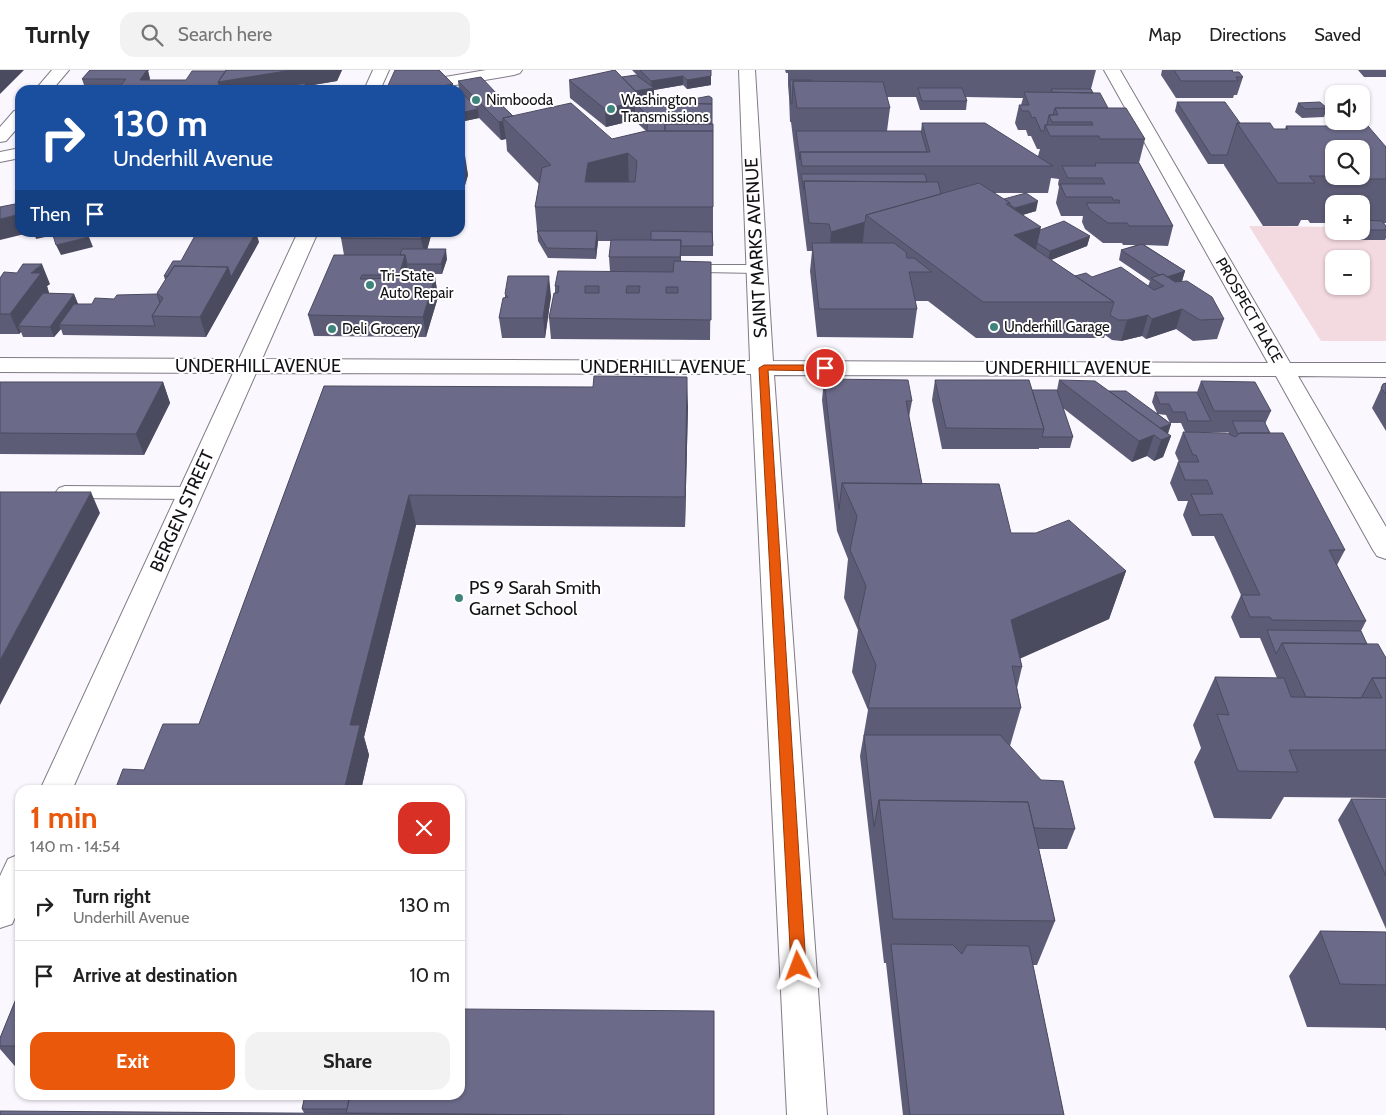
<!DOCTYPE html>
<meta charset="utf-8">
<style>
:root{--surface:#fff;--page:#f2f2f2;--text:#222;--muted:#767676;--line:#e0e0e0;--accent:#ea580c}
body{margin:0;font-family:Cabin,sans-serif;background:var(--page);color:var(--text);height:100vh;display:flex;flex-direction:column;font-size:19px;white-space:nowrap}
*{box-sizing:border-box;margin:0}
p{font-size:16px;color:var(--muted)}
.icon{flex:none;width:28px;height:28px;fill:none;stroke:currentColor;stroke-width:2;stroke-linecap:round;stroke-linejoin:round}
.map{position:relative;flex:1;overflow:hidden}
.panel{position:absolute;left:15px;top:715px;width:450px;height:315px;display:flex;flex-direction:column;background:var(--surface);border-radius:15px;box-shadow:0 1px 4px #0004}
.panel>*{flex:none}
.banner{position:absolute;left:15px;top:15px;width:450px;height:152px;border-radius:15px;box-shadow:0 1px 4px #0004;background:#1a4fa0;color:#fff;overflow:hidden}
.tools{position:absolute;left:1325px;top:15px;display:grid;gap:10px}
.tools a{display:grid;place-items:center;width:45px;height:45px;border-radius:10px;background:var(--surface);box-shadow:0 1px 4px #0004;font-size:25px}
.pin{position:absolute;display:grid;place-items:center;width:42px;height:42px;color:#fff;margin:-21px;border:2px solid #fff;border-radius:50%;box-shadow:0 1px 5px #0007}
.me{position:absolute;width:55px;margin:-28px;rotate:357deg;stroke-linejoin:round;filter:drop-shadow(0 0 4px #0008)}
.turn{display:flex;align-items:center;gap:18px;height:105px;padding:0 15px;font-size:22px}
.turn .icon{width:65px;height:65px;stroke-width:2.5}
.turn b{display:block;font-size:35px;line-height:42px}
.then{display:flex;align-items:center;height:48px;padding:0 15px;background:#0003;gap:10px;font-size:19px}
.round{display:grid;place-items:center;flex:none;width:52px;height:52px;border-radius:15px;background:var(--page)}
.summary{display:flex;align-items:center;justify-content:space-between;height:85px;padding:0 15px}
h1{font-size:30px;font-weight:700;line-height:38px;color:var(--accent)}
.button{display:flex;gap:10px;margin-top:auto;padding:10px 15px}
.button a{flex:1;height:58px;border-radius:15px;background:var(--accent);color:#fff;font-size:20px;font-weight:700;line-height:58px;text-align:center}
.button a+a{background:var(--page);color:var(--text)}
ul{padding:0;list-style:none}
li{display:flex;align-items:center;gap:15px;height:70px;padding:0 15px;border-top:1px solid var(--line)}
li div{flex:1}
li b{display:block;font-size:19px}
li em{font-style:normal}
header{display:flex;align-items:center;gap:30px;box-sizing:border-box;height:70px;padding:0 25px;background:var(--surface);border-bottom:1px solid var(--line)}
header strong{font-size:24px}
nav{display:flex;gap:28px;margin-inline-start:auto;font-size:18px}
.search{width:350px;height:45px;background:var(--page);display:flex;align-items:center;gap:12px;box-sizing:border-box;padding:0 18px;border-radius:15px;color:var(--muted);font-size:19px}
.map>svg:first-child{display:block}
</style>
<header>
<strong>Turnly</strong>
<div class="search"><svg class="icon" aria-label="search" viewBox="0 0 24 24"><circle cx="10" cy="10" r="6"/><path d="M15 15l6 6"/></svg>Search here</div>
<nav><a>Map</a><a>Directions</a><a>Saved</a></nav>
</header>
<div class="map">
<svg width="1386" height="1045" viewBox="0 0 1386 1045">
<rect width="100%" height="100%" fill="#fbf7fe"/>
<!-- green -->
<path fill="#f3d9e0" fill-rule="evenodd" d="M1249,156l85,1v4h27l25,-4v114h-65zM1334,189h27v27h-27z"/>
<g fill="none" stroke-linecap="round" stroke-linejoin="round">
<!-- service casing -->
<g stroke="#807b85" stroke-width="2">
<path id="service" d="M708,195h48l5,1 2,3 -2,3 -5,1 -53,-1 -2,-3 2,-3z
M65,416l126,1 7,2 2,4 -2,4 -7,2 -126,-1 -6,-2 -3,-4 3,-4z"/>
</g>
<!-- minor casing -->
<g stroke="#807b85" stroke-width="2">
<path id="minor" d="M52,0h17l-17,20h-17z
M373,0h16l-9,20h-16z
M739,0h16l18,291 495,2 -164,-293h16l170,293h96v14l-88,-1 88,151v32l-9,-3 -4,-6 -97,-174 -502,-1 53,740h-40l-36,-741 -495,-1 -184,417h-32l193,-417 -233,-1v-14l239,1 59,-127h20l-56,127 488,2z
M20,40v15l-14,16 -6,1v-15l14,-16z
M20,784v53l-8,17 -12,4v-52l8,-17z"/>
</g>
<!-- secondary casing -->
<g stroke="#807b85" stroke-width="2">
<path id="secondary" d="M486,0h36l-2,3 -6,2 -88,15h-36l2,-3 6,-2z
M20,78v10l-20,4v-10z"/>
</g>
<!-- service -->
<use href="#service" fill="#fff" fill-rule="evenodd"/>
<!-- minor -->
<use href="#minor" fill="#fff" fill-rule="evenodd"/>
<!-- secondary -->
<use href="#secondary" fill="#fff" fill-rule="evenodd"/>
</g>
<!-- wall -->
<path fill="#5c5c76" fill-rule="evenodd" d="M90,0h81h-22l-1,1 2,8 -1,1h37l40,-9 116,-1 -5,11 -30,5 -222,2 -3,-9z
M632,0h79v15l-24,4 -4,-4 -29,5v7l-11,2 1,1v3l69,21v132h-32v6h30l-1,78 -159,-1 -2,-21 6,-25v-7l55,-15 -1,-14 2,-16h-13l-2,18 -48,-1 -10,-17 -3,-34 4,-23 -32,-33 -1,-12 -5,1 -22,-22 -19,4v-32h-3h2l-1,-9 40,20 15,15 99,23 34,-8 -11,-10v-1l-29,7 -36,-29 -1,-18 53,-3 15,-2z
M785,0h311l-5,19 2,4 15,15 37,31 -6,24 34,63 -5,20 -23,-1 40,26 -3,10h-2l44,38 -7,20 -24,2 -17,-12 -30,10 -4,-3 -21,5 -9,-1 -7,-5 -1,3h-128l-48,-37h-13l2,8 -4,29 -96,-1 -7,-66 2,-20h-5l-16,-129h-1l-1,-25 -1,-12v-12h-2zM887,27h29l4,13h46l1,-9 -1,-4 57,1 -2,7h-2l-4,18 3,7h8l2,6h3l6,13h3l-2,7 -116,-33 -1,8h-34l3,-23zM1051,108l8,1 -1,5 1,3 -3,16 5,13h22l-1,6 3,7 18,14h19l1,2h13l-15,5 -2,10 31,21 -2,5 -56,-9 -17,-1 -24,-16 36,-14 3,-10 -50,-6 -18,-15 14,-4 -32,-12 -10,-6h54z
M1162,0h71v2l10,5 -6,18h-3l-1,3h-57l-15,-23z
M1358,0h28v7h-22z
M1177,32l63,21 34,6h11l1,-3 100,21v76h-2l2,3v12l-1,2h-35l-6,-9h17v-27h-27v19h-24l-2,-3h-7l-3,6h-35l-39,-61v-1h-16l-33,-53z
M1298,33l29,5 -3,9 -22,1 -7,-6z
M460,68l8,37 -5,17h-3z
M432,162l-5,17 20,10 -5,15h-33l-1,4 27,-1 3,20 -12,40 -112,-1 -6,-21 36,-60 -3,-17z
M259,172l-53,95 -143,-2 -2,-6 -7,8h-31l-2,-5 -2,2h-19v-56l50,6 -3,2 2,7 25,1 4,10h14l22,-5 43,-5 8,-14 -1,-4 17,-15z
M505,224l46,2 -6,42h-43l-3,-20 6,-21z
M824,309l88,22 -3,16 13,67 89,49 115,38 -17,48 -89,39 2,9 -5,21 4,20 -11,38 65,83 -8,20h-28l16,72 -18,44h-4l31,150h-161l-17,-152h-2l-24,-207 8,-46 -16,-38 6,-42 -14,-32 4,-39 -11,-28 -15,-131z
M935,310l97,10h25l2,-10 50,11 48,22 -5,-11 3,-10h42l4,-11 70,30 -6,13 5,9 75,117 -8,15 29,56 -5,10 6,13 19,14v140l-102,-1 -13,22 -57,-1 -20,-56 7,-14 -8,-23 22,-48 62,1 -17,-40h-20l-9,-21 10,-22 -11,-25 -16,-34h-22l-9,-21 5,-14h-10l-8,-18 8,-21h1l-4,-9 8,-21 46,2 -1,-2h-43l-4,-9h-11l1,1 -3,10 3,2 -8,21 -9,4 -7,-5 -15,6 -69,-54 10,29 -3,11h-31v1h-97l-10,-49zM1158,344l8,1 4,8z
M0,312h163l7,21 -26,52 -144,-1z
M1386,313v48l-14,-23 11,-24z
M324,316l364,20 -3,121 -269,-2 -52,212 5,18 -8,35h-246l29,-20 55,-46z
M1351,729h35v130l-48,-109z
M1320,861l66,1v99l-1,-3 -78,-1 -18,-51z
M20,919v83l-20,-23v-11z
M305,1025l409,20 -410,-2 -2,-4z"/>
<!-- shaded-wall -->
<path fill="#4b4b60" d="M0,0h24l-24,24v2z
M139,0h10l-1,1 2,8 -8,10 -2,-9z
M292,0h50l-5,11 -30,5 1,4h-87l-3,-8z
M683,6v9l-29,5v7l-24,4 -1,-9 23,-4 -1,-7z
M711,6v9l-24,4v-9z
M453,14l1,6h-34z
M497,24l2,18 -8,-17z
M644,30l1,12 -10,-9v17l-29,7 -1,-18z
M478,39l1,9 -19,4v-9z
M503,51l3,18 -5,1 -2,-18z
M463,72l5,33 -5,17 -3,-22v-17z
M628,83l1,33 -44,-4 3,-19z
M1038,131l-2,10 -23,7 2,-10z
M20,144v18h13l-33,8v-21z
M865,152l-3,28 -33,10 2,-28z
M1041,157l-8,35 -19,-27z
M597,161l1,10 -2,18 -1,-10z
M34,162h19l1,3 -18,4z
M88,162h9l-9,2z
M256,162l3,10 -25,45 -3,-10z
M423,162h9l-7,26 -4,-19z
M1090,166l-3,10 -39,15 2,-10z
M89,167l4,10 -32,8 -5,-10z
M681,170v20l-1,17v-20z
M446,179l1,10 -5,15 -1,-10z
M405,185l4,20 -7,20 -3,-20z
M42,194l8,20 -3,2 2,7 -31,33 3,6 -2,2 -9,-20 21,-41z
M228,197l6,20 -28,50 -6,-20z
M1185,201l-3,10 -18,6v-9z
M549,206l2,20 -6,42 -2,-20z
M435,207l3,20 -12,40 -3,-20z
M74,224l4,10 -19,21 2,4 -7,8 -4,-10z
M1182,239l-6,20 -30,10 6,-20z
M1148,245l-6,21 -21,5 6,-21z
M687,307l1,29 -3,121v-30z
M163,312l7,21 -26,52 -8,-21z
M1171,354l-4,11h-13l-7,21 -15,6 7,-21 10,-8z
M1171,366l-8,21 -9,4 7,-21z
M91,422l9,21 -100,192v-45z
M409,425l7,30 -52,212 5,18 -8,35h-17l6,-65z
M1126,501l-17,48 -110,49 12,-48z"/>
<!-- building -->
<path fill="#6b6b89" stroke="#4b4b60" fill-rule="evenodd" d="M90,0h57l-7,10h46l6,-9h34l-8,11 3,8h-104l9,-11h-44z
M226,0h66l-74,12z
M395,0h44l14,14 -33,6h-34z
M615,0l29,30 -39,9 -36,-29z
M640,0h71v6l-24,4 -4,-4 -32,5z
M1174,0h57l2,2h6l4,5h-7l2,4h-57z
M636,5l18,13 -19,3 -13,-14z
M481,7l16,17 -6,1 22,21 -10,2v3l-4,1 -41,-41z
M790,10h22v1h-19l-1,23h-1z
M793,11l90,1 7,26h-93z
M306,13l-4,7h-25l2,-3z
M918,18h44l5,13h-45z
M1051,19h40l2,4 -41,-1z
M460,21l18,18 -18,4z
M1024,22l76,1 8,15h-53l-2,7h-4l-2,10h-2l-1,6h-3l-6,-14 -3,1 -3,-7h-7l-3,-6h10z
M709,26l3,2v6l-23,-1 -1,-3z
M1177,32h48l15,21h-3l-10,32h-16z
M1320,32l7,6 -22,1 -7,-6z
M571,33l41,36 34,-8h67v76h-178l7,-39 9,-3 -48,-47zM628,83l9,8 -2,21h-50l3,-19z
M635,33l77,1v20h-47v7h-18l1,-15z
M1055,38h71l19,31h-45l-1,-3h-49l-5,-11h48l-1,-3h-40l-3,-7h9z
M922,53h63l68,43h-251l-2,-14h130z
M1237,53h33l4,6h14l-2,-3h82l18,21v32h-59l-2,-3h-16l6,7h-37zM1334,79h27v27h-27z
M665,54h48v7h-48z
M796,61h125l6,21h-127v8z
M460,68l3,4 -3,11z
M1095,93h44l34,63h-44l-2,-3h-19l-18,-13 -4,-7h34l-1,-3h-6l-1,-3h-46l-6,-13h45l-3,-6h-34l-6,-12h34z
M801,104h124l2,8 -123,-1v9z
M804,111l134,1 3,12 -75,21 -1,7 -34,10 -2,-8 -20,-1z
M979,113l31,20 -4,1 35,23 -27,8 100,67h-131l-117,-87z
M1026,123l12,8 -23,7 -5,-3v-2l-6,-4z
M20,133v11l-20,5v-12z
M1361,150l21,1 4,5v4h-25z
M1064,151l26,15 -40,15 -13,-8 3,-13z
M537,161h60l-2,18 -48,-1z
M651,161l61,1 1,14h-32v-6h-30z
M52,162h36l1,5 -33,8z
M197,162h59l-25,45 -3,-10 -54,-1 -6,10h-4l9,-15h8z
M343,162h80l-2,7 -80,-1z
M611,170h70l-1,17h-71z
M812,173h82l12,9 1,6h7l18,14h-23l8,37h-98z
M1142,174l43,27 -18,6 -4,-3 -4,1 -38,-25z
M402,179h44l-5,15h-34l-2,-9h-5z
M334,185h71l-6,20h-37l-2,4 75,-2 -12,40 -115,-2z
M674,191l37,1v58l-162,-2 5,-25h4l1,-7h-4l3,-15 115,1zM585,216h14v7h-14zM627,216h13l-1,7h-13zM666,217h12v6h-12z
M23,194h19l-11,9h10l-31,41h-10v-36l4,-6 13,1z
M174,196l54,1 -28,50 -48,-1 11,-18 -6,-5z
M1121,197l33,23 10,-4 -13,-8 12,-4 12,8 12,-1 25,16 12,22 -24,1 -18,-11 -30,10 -4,-4 -21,5h-9l-8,-5 4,-13 -39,-26 11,-3 6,4z
M508,206h41l-6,42h-44l4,-20 5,-1 -3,-3z
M43,223l31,1 -24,33 -32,-1z
M157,224l3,9 -8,13 3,10 -96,-1 15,-21h18l3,-6 19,1 3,-4z
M594,306l93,1 -2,120 -276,-2 -59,230h10l-16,65h-229l8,-21 21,1 19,-46h36l125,-338 269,1z
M824,309l84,1 4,21h-6l16,83 -80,-1 -3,27z
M935,310h94l15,49 -98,-1z
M1059,310l36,1 76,55 -10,4 -7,-5 -15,6z
M1201,311l54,1 16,29h-57z
M0,312h163l-27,52 -136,-1z
M1386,313v11l-5,-6 2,-4z
M1032,320h25l16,47h-31l2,-8z
M1109,321h17l45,33 -11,4z
M1155,322h42l14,29h-23l-3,-9h-12l-4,-8h-9z
M1232,351h32l6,12h-30l-2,1z
M1183,362l44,1 8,4 5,-4h43l62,117h-16l37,71 -94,-1 -2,-3h-20l-9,-22h19l-38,-81 -22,1 -9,-21h22l-6,-14h-22l-7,-18h21l-3,-7h-3z
M842,413l157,1 12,49h25l33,-13 57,51 -115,49 11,47 -10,-1 9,42h-153l8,-43 -18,-41 8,-38 -16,-36 7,-34z
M0,422h91l-91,168z
M1267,560l94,1 6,13 -85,-1 -6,11z
M1282,573l96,1 8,14v20h-14l-11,20 -55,-1z
M1215,607l69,1 7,19 91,1 -10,-20h14v72h-97l9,22 -60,-1 -21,-57 12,1z
M864,665h136l41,45 22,1 12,48 -41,-1 -6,-26 -149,-2 -5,27z
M1351,729h35v77z
M879,730l149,2 27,119 -162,-2z
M1320,861l66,1v53l-46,-1z
M891,874l62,1 9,9 5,-9 62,1 35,169h-154z
M20,919v57h-20v-8z
M460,939l254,2v104h-152l-216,-2 4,-18h110z
M305,1025h45l-3,14h-45z
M0,1041l562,4h-562z"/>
<!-- route -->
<path fill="#ea580c" stroke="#983908" d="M764,295h61l4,3 -4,3 -57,-1 38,596 -3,5 -5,2 -5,-2 -2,-5 -32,-598z"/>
<!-- markers -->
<g fill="#3e847c" stroke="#fff" stroke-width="2">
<circle cx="476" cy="30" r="5"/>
<circle cx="611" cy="39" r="5"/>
<circle cx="370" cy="215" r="5"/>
<circle cx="994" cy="257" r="5"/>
<circle cx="332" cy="259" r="5"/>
<circle cx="459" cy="528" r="5"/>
</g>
<g text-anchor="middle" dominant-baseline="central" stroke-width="4" stroke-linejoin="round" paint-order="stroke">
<!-- far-poi labels -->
<g font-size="15" fill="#131115" stroke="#fff" text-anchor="start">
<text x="486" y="30">Nimbooda</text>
<text x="621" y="30">Washington<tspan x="621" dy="17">Transmissions</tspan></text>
<text x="380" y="206">Tri-State<tspan x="380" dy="17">Auto Repair</tspan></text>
<text x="1004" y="257">Underhill Garage</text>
<text x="342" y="259">Deli Grocery</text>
</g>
<!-- far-street labels -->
<g font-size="15" fill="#131115" stroke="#fff">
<text transform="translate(1249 240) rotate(60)">PROSPECT PLACE</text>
</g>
<!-- street labels -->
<g font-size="18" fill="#131115" stroke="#fff">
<text transform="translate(756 178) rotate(-93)">SAINT MARKS AVENUE</text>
<text x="258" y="296">UNDERHILL AVENUE</text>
<text x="663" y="297">UNDERHILL AVENUE</text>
<text x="1068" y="298">UNDERHILL AVENUE</text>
<text transform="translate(182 441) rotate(-66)">BERGEN STREET</text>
</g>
<!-- poi labels -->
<g font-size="18" fill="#131115" stroke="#fff" text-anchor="start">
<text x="469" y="518">PS 9 Sarah Smith<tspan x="469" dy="21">Garnet School</tspan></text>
</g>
</g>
</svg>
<div class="tools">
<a><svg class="icon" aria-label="sound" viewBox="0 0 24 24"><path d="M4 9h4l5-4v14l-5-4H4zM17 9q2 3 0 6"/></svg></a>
<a><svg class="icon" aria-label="search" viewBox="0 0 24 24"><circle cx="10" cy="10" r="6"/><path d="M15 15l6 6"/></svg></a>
<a>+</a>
<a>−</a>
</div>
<div class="pin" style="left:825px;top:298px;background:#d93025"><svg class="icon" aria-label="arrive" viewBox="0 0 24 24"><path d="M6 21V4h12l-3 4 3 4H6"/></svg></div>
<svg class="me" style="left:798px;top:896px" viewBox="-20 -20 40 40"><path d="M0-17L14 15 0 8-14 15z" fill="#ea580c" stroke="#fff" stroke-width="4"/></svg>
<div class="banner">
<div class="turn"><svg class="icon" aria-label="right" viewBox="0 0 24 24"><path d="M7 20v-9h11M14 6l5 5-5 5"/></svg><div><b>130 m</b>Underhill Avenue</div></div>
<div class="then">Then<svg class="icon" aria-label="arrive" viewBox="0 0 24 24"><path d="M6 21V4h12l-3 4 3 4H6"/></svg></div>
</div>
<section class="panel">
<div class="summary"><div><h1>1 min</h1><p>140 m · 14:54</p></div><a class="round" style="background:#d93025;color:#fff"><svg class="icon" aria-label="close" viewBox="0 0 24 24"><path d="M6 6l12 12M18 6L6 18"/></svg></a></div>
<ul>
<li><svg class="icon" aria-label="right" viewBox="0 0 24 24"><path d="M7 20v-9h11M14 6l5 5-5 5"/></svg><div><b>Turn right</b><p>Underhill Avenue</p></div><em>130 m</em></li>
<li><svg class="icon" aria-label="arrive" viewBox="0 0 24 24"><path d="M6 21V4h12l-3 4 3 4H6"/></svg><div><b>Arrive at destination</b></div><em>10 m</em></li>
</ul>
<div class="button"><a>Exit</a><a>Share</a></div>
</section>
</div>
